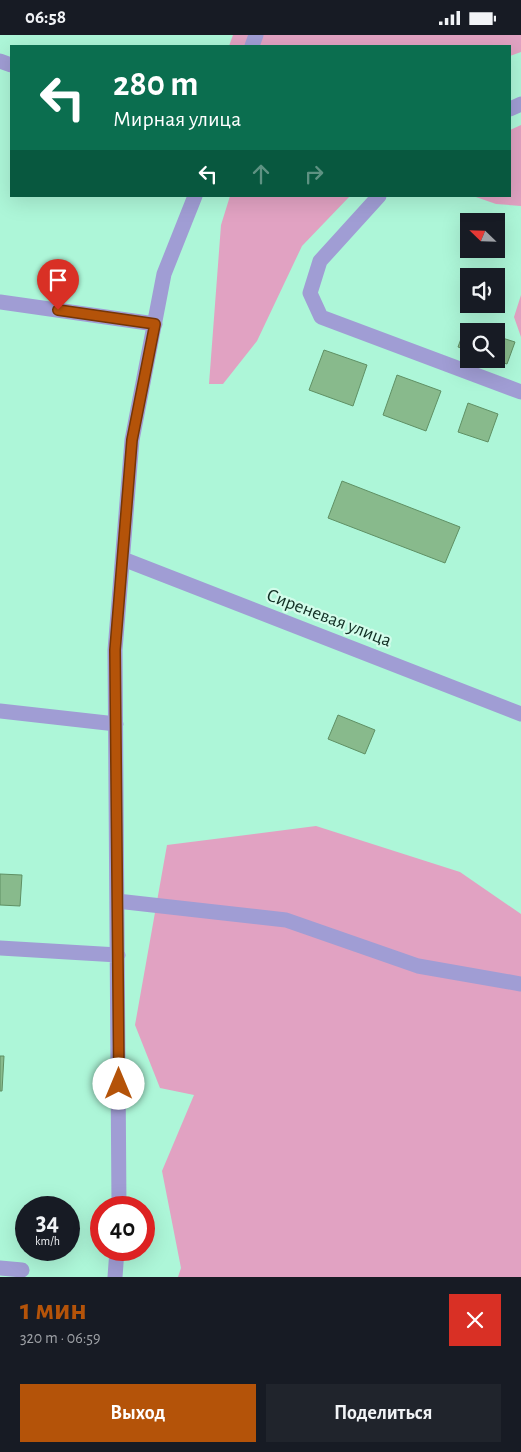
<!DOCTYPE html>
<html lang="ru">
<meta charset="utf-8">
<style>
:root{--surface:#171b24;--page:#20242c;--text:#f1f3f6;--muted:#9ea1a6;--accent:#b45309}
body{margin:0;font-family:"Alegreya Sans",sans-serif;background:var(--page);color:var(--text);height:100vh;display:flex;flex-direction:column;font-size:19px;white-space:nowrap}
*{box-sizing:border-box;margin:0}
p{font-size:16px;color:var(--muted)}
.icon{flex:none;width:28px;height:28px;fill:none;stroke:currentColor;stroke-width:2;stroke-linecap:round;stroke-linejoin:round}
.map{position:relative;height:1242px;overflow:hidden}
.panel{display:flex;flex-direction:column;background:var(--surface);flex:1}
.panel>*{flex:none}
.banner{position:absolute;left:10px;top:10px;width:501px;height:152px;border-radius:0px;box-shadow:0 5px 20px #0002;background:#0b6e4f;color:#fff;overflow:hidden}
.needle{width:32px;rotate:293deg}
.fabs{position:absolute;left:460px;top:178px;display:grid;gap:10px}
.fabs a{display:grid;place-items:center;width:45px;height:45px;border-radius:0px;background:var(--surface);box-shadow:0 5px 20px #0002;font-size:25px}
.speed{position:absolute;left:15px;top:1161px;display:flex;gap:10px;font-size:25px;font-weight:700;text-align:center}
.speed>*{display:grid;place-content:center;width:65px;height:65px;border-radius:50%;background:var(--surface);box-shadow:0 5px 20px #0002;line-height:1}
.speed small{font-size:12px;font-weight:400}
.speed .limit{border:8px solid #d22;background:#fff;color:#111}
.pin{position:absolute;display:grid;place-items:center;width:42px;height:42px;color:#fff;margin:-51px -21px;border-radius:50% 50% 50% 0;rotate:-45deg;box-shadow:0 0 5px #0007}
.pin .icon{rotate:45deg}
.me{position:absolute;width:55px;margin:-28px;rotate:0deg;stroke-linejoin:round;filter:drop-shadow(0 0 4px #0008)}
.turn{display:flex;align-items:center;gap:18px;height:105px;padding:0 20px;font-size:22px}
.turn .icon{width:65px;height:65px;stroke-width:2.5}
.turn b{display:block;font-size:35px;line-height:42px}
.lanes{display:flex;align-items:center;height:48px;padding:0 20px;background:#0003;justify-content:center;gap:25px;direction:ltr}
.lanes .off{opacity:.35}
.round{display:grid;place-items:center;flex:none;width:52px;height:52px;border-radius:0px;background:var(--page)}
.summary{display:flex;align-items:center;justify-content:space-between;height:85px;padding:0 20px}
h1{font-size:30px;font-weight:700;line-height:38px;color:var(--accent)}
.cta{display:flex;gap:10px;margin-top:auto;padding:10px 20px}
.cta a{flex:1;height:58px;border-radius:0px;background:var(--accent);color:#fff;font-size:20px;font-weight:700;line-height:58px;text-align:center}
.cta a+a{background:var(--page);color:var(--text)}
.status{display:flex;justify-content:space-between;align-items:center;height:35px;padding:0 25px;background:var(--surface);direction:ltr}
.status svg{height:14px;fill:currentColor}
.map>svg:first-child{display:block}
</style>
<div class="status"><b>06:58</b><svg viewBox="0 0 49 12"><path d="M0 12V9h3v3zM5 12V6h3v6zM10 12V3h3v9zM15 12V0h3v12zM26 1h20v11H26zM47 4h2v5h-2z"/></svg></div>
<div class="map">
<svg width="521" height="1242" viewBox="0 0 521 1242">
<rect width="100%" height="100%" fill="#adf6d8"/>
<!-- green -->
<path fill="#e1a2c2" d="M233,0h288v17l-11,4v-10h-281z
M521,90v81l-25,-2 -23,-8h37v-66z
M230,161h120l-48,50 -45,95 -34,43h-14l12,-159z
M521,260v42l-7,-20z
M316,791l144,46 61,42v363h-343l3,-9 -19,-97 32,-76 -34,-7 -25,-63 32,-180z"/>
<!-- building -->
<path fill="#88ba8c" stroke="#5f9064" d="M466,290l18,6h-15v20l-11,-4z
M496,301l19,6 -8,22 -16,-5h5z
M324,315l43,15 -14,41 -44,-16z
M397,340l44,16 -15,40 -43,-16z
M468,368l30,11 -10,28 -30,-10z
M342,446l118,46 -15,36 -117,-45z
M338,680l37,15 -10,24 -37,-15z
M0,839l22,1 -2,31 -20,-1z
M0,1021h4l-2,35h-2z"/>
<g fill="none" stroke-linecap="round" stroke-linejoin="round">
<!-- minor -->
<path stroke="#a09dd4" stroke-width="15" d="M252,11l4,-11
M0,26l11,4
M510,74l11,-5
M379,161l-59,65 -10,32 11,24 200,75
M0,267l155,22
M123,524l398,155
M0,676l116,13
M117,866l169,19 132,46 103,18
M0,913l118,7
M119,1172l-4,-557 17,-210 32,-166 31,-78
M0,1233l22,2
M115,1242l2,-27"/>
</g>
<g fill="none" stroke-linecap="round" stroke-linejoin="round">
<!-- route casing -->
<g stroke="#753606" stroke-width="12">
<path id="route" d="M58,275l97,14 -23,116 -17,210 4,434"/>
</g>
<!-- route -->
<use href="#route" stroke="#b45309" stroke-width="9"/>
</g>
<g text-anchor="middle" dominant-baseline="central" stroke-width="4.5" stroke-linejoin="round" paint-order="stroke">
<!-- street labels -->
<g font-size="19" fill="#102e23" stroke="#d2fcea">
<text transform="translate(329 583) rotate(21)">Сиреневая улица</text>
</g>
</g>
</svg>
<div class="fabs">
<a><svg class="needle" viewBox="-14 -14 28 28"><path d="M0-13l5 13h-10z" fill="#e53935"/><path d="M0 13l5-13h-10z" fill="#9ea1a6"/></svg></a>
<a><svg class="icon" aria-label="sound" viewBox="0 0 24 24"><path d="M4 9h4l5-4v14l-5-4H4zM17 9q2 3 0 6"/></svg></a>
<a><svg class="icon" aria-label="search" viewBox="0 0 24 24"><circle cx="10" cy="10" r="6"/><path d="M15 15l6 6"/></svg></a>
</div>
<div class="speed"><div>34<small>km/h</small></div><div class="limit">40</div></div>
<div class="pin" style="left:58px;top:275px;background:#d93025"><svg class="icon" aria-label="arrive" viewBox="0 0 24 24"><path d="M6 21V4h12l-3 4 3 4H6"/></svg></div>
<svg class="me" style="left:119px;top:1049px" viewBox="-20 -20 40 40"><circle r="19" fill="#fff"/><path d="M0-13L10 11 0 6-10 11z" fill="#b45309"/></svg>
<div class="banner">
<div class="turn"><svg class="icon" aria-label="left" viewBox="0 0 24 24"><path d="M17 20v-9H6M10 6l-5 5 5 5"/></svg><div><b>280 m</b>Мирная улица</div></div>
<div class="lanes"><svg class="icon" aria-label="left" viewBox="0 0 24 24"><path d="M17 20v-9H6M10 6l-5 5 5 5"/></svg><svg class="icon off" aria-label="ahead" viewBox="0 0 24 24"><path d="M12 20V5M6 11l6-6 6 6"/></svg><svg class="icon off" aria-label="right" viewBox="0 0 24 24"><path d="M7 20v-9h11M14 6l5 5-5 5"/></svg></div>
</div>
</div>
<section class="panel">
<div class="summary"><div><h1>1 мин</h1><p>320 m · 06:59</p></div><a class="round" style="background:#d93025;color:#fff"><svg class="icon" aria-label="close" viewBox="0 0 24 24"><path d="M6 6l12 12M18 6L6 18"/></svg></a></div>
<div class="cta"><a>Выход</a><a>Поделиться</a></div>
</section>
